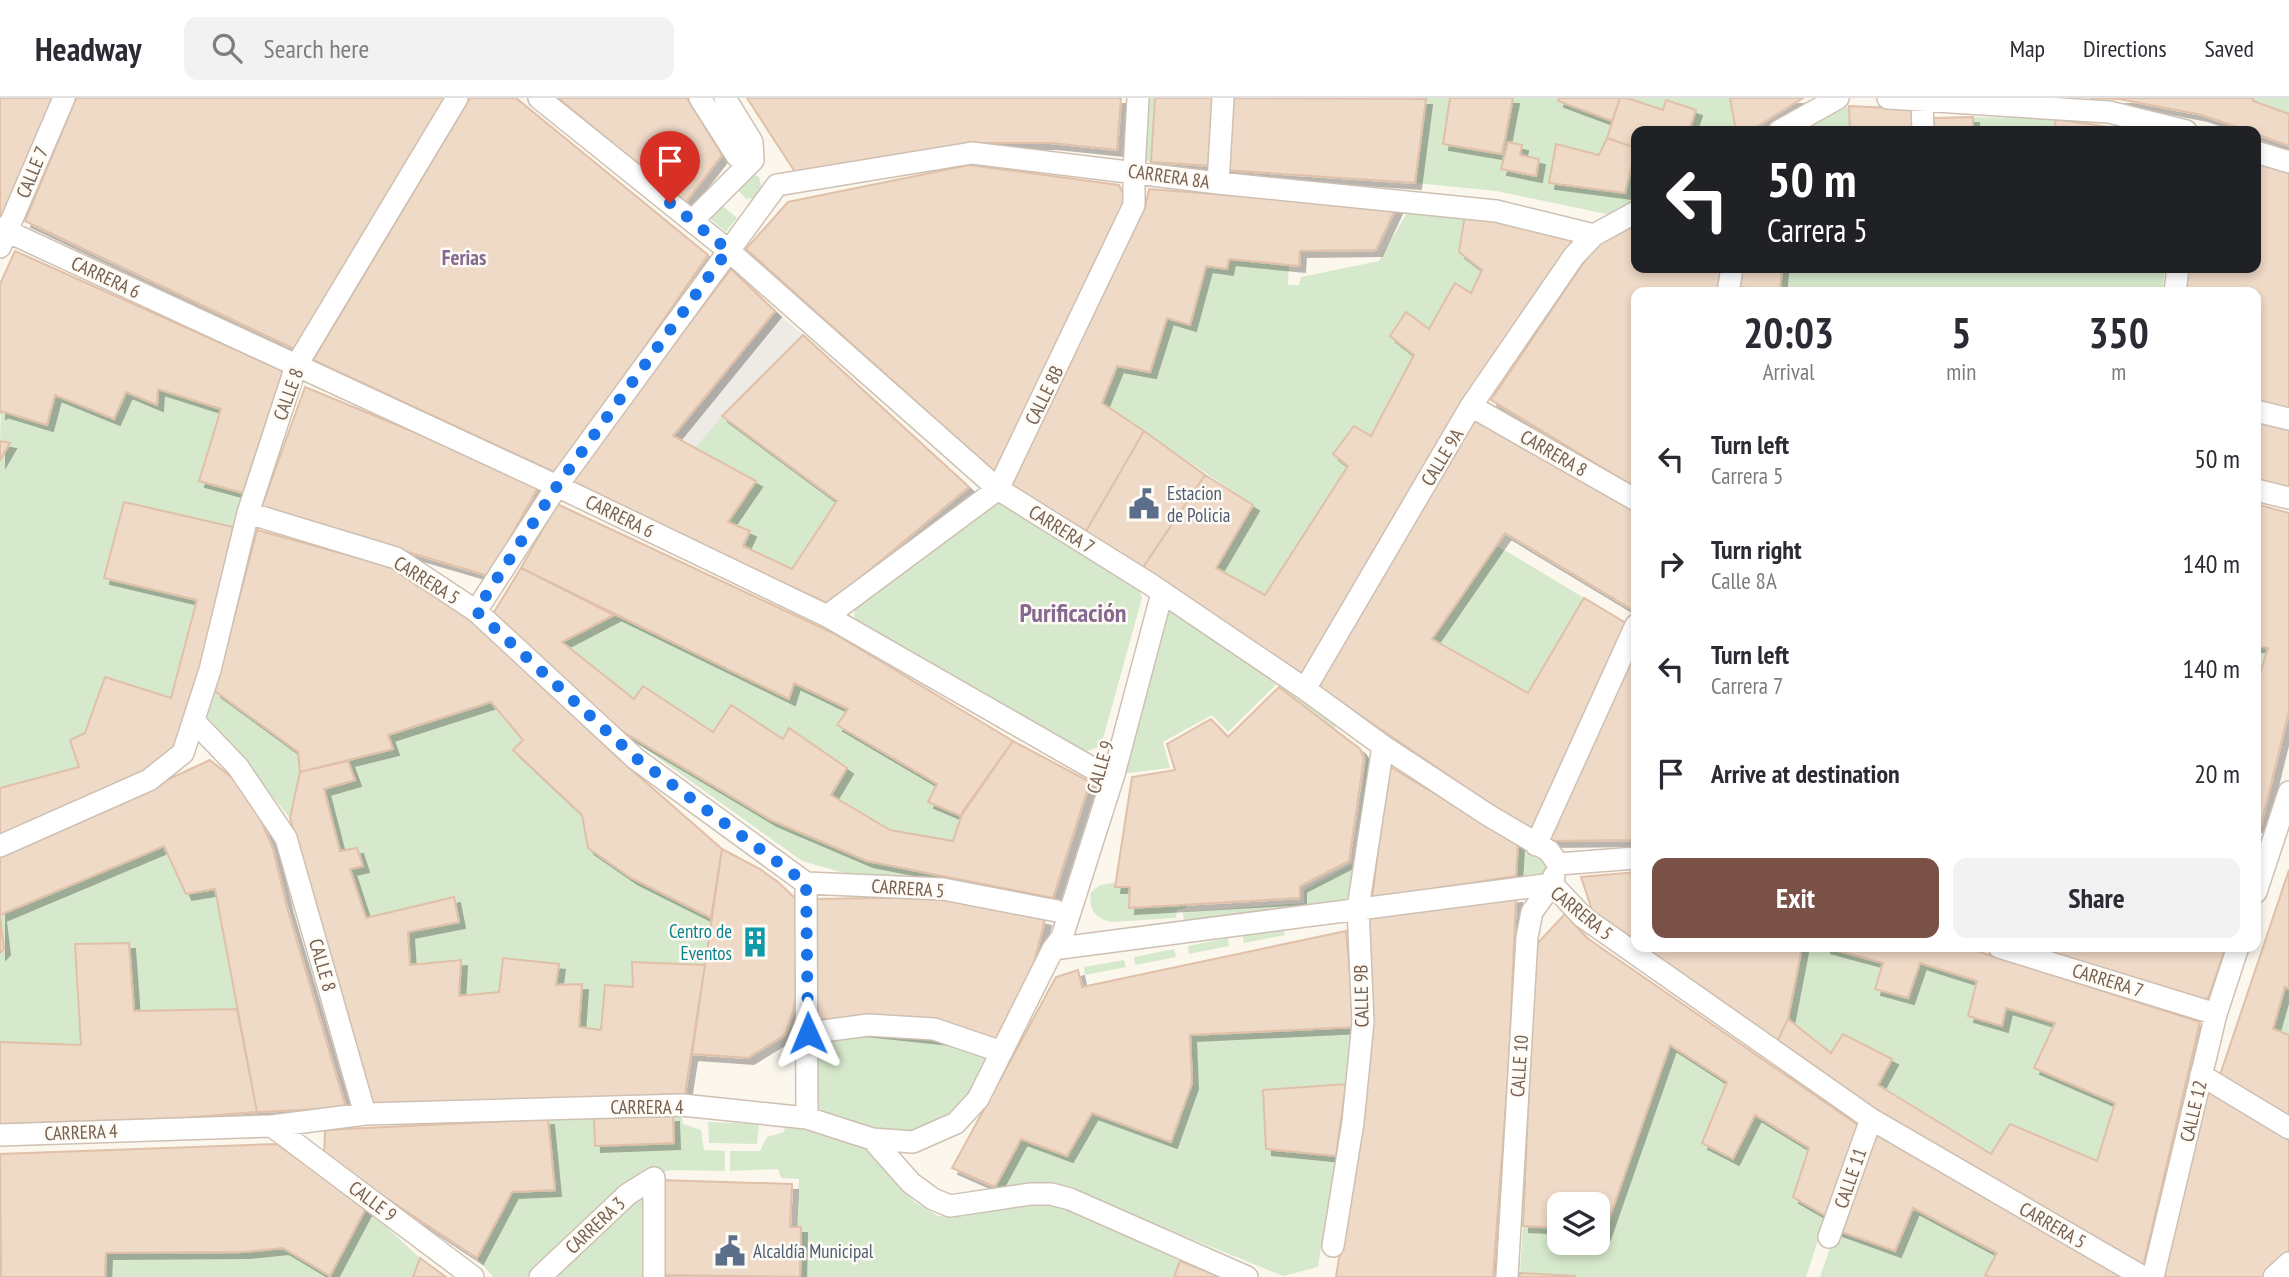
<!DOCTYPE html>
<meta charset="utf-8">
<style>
:root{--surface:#fff;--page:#f2f2f3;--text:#2b2b33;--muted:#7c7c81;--line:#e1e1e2;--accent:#7a5146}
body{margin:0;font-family:"PT Sans Narrow",sans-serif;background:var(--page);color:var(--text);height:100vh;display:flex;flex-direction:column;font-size:26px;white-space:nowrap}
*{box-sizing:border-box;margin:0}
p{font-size:23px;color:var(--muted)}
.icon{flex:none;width:38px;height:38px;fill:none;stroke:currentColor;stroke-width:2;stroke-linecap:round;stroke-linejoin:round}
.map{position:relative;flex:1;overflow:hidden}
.details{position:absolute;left:1631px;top:189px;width:630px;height:665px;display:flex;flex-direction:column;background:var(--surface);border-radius:14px;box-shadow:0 4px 10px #0003}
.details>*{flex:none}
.hud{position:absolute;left:1631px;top:28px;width:630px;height:147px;border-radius:14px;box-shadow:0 4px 10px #0003;background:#202124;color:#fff;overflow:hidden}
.fabs{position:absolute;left:1547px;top:1094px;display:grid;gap:14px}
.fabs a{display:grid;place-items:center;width:63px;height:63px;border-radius:14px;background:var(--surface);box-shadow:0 4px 10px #0003;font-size:35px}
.pin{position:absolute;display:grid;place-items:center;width:60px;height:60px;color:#fff;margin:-72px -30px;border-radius:50% 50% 50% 0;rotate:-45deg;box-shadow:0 0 7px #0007}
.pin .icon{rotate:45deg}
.me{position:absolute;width:77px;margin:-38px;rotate:359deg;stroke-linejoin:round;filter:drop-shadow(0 0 5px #0008)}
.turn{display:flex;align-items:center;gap:24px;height:147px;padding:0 21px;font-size:32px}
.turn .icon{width:91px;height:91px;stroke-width:2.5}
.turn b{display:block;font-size:49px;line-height:60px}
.eta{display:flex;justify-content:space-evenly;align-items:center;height:119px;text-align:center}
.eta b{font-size:42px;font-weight:600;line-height:49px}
.cta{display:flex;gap:14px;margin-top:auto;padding:14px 21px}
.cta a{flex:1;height:80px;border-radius:14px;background:var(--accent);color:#fff;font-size:28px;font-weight:600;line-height:80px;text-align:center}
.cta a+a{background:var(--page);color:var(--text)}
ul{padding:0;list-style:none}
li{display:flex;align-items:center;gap:21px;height:105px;padding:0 21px}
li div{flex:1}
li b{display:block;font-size:26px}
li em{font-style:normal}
header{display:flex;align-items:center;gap:42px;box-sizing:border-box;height:98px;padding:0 35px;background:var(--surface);border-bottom:2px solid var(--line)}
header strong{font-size:33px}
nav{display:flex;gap:38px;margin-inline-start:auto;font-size:24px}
.search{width:490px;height:63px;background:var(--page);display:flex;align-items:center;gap:18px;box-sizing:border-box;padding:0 24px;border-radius:14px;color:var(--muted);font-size:26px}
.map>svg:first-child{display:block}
</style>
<header>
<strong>Headway</strong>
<div class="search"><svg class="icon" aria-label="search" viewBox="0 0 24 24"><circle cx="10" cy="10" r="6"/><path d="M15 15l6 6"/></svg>Search here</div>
<nav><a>Map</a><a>Directions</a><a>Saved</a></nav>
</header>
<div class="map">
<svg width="2289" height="1179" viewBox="0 0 2289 1179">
<defs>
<filter id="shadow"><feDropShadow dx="6" dy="6" stdDeviation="0" flood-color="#0004"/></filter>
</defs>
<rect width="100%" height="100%" fill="#fcf7ed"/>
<!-- industrial -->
<path fill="#eeeae5" d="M775,213l28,24 -81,81 -27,32 -22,-12z"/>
<!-- green -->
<path fill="#d6e9cc" d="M1147,0h8l-4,64 -9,-1z
M1427,0h303l6,33h-100v69l-25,15 -115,-24 -81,-8z
M2253,0h36v16l-36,-13z
M1849,8l1,25h-49z
M1973,19l83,2 -2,12h-81z
M752,75l7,4 3,12 -7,9 -9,1 -9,-10z
M718,104l19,16 -11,14 -19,-16z
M1409,111l56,6 -6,37 23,18 -11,23 -16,-9 -26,45 -23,-16 -15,23 23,19 -43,81 -17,-10 -21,28 15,12 -83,129 -49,-27 37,-63 -151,-102 15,-37 33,5 17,-53 39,-52 21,3 2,-10 60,6 -1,20h11l2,-8 78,-16z
M1782,170h383l-3,24h-382z
M158,291l63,20 -22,71 44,13 -10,34 -108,-25 -20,76 92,22 -26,98 -66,-21 -20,56 -6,34 -79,21v-328l9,-16 -9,-3 1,-30 46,14 8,-30 59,24 12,-27 30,12z
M722,318l115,85 -45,68 -49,-23 6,-15 -21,-9 28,-41 -61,-33z
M993,402l13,4 130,77 6,17 -41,148 -16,6 -230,-126 -1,-21z
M1496,447l88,53 -56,95 -96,-54z
M1164,507l120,72 -56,55 -16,-17 -49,27 7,26 -49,6z
M614,517l175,84 5,-16 54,26 -10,16 99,59 -9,18 33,14 -8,25 -63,-11 -59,-35 16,-27 -58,-40 -6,11 -51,-33 -19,26 -70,-46 -9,13 -72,-57z
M2256,548l12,2 -12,39z
M1285,582l55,39 -6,10 -55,-42z
M215,593l83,61 2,20 -10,46 -85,-104z
M491,604l32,38 -9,11 68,64 6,33 43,30 80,40 -6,47 -73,-3 1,25 -28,-1 -4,44 -22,-3 3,-43 -26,1 3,-20 -60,27 -40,4 2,-36 -51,5 -2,-33 51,-10 -5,-24 -88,20 -16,-49 12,-3 -5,-18 -17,3 -16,-62 24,-28 45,-12 -5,-14z
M615,629l341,152 -94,-1 -60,-17z
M1367,658l13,7 -16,96 -10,-1z
M1518,746l28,10 -1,19 -29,3z
M164,748l22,48 29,-5 22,120 -103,2 -6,-68 -53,1 6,101 -81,-3v-89l4,-4 -4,-34z
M1353,762l11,2 -7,42 -173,18 -1,-10 121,-9v-13l49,-27z
M1112,785h4v4h14l-1,20 57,-3v4l-9,2 -1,8 -64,4c-17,-3 -24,-13 -21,-30l9,-7z
M1283,830l2,7 -41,8 -2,-8z
M1228,840l1,8 -40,8 -1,-8z
M1802,849h22l59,16 -8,26 33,9 12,-35 57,18 24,45 5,-18 49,15 -21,45 81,35 -18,58 -87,-37 -19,30 -113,-69 14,-26 -48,-24 -13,18 -43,-34z
M1174,851l2,8 -41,8 -1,-8z
M1124,862l2,7 -41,8 -1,-8z
M2285,889l4,2v46l-16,-6z
M1355,929l-9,57 -83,6 4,59 69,7 -18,111 -35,9 -207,-84 -29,-10 -52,5 26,-48 46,17 25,-43 79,29 21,-59 -2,-48z
M934,936l58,21 -21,40 -21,23 -28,15 -43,-4 -62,-18 -1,-75z
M1670,947l57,37 -25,61 31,16 22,-44 54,33 -16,49 33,19 -20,61h-231l-55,-4 3,-47 36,2v14h39v-9l6,1z
M673,1018h9l1,8 18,6 3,20 21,1v20l-55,-1 -22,6 -114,101h-41l-16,-19 35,-66 43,-2 -7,-71 46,-1 1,28 78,-3z
M786,1023l83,26 45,55 24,14 14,1 81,-15 32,3 70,30 45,26 -6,16h-374l1,-49 -4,-1 2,-48 -18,-1 -3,-9 -48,2v-20h30l7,-14 17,-5z
M708,1024l51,2 -2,20 -48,-1z
M650,1089v90h-102z
M366,1110l54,50 -7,19h-308l1,-24h87l90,-5 47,28z
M1913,1110l84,45 -12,21 5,3h-170l16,-47 59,21z"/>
<!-- building -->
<path fill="#efd9c7" stroke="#e0c0a8" stroke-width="2" filter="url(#shadow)" d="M0,0h55l-55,122z
M76,0h373l-155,251 -269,-128z
M470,0h46l192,157 -90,131 -64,86 -241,-112z
M558,0h129l35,57 -37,48z
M747,0h374l-4,52 -66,-7h-81l-175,29z
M1155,0h58l-3,68 -59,-4z
M1229,0l197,1 -11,84 -191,-13z
M1450,0h63l-11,56 -59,-10z
M1559,0h61l-8,23 -54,-20z
M1620,0h7l36,12 3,-10 30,10 -7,21h-53v17l-29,-10z
M1730,0h73l-53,33h-14z
M2090,0h163v3l36,13v32l-33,-12v-3h-8l-46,-16 -83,-16z
M1849,8l63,3 1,22h-63z
M1973,19v14h-39v-13z
M2056,21l53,8 14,4h-69z
M1607,40l29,10 -11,45 -76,-10 7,-39 43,11z
M1508,44l14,3 -2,10 19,4 -3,17 -35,-7z
M2256,64l33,9v240l-33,-8v-111h-71l4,-24h67z
M969,67l150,20 7,15 -127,276 -253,-227 42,-47z
M1149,91l247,19 -20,42 -76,1 -1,15 -70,-7 -2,10 -21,-3 -16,59 -23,-7 -17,54 -33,-6 -15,37 42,28 -59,102 -74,-48 134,-278z
M1465,117l31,2 80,23 -274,439 -160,-110 63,-94 48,30 -37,63 49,27 83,-129 -15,-12 21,-28 17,10 43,-81 -24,-19 16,-24 23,17 26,-46 16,10 11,-23 -23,-18z
M1636,126v44h90l-5,24h-85v196l-145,-88 103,-153z
M15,153l268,120 -40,122 -44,-12 22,-72 -63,-20 -1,16 -31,-13 -12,27 -59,-24 -8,30 -46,-14 -1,3v-130z
M1739,170h43l-2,24 -40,-5z
M731,171l44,42 -102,125 83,45 -28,41 22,9 -7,15 49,23 45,-68 -115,-85 81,-81 166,152 -140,117 -261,-121z
M305,289l235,97 -51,92 -228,-67z
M1474,322l162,92v100l-131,-79 -73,106 96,54 56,-95 45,27 -96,208 -216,-147z
M2256,322l33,7v61l-33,-8z
M1144,333l61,44 -63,94 -57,-36z
M0,343l10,2 -10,17z
M124,404l109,25 -28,126 -28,95 -27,23 -150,66v-49l79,-21 -9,-27 15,-7 20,-56 66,21 26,-98 -93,-22z
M557,406l278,130 178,107 -52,75 -33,-14 9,-18 -100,-59 11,-16 -54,-26 -5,16 -268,-131z
M2256,406l33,9v198l-28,114 -5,1v-139l12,-39 -12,-2z
M257,432l138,38 77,53 153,143 97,85 -11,69 -80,-40 -43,-30 -6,-33 -69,-65 10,-10 -32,-38 -103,33 5,14 -93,23 -2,-20 -83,-61z
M521,470l93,47 -52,27 72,57 9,-13 70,46 18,-27 52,34 6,-11 58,40 -16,27 59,35 63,11 10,-30 50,-70 77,41 -37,116 -186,-37 -96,-41 -156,-93 -124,-110z
M1636,540v202l-89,1z
M1279,589l81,62 4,9 -15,103 -49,25v12l-171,10 1,-21h-15l17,-110 43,-7 -8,-26 44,-25 17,18z
M210,662l27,22 21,31 15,36 14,58 59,201 -89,4 -42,-223 -29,5 -22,-48 -164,69v-58z
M348,663l7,19 -31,9 16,62 17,-3 6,18 -13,3 16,49 88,-21 5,25 -51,10 2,33 51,-5 -2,36 40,-4 4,-34 56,6 -3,21 26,-1 -3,43 22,3 4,-45 28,2 -1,-25 73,3 -20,129 -317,11 -78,-287 10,-46z
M1389,668l129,78 -2,32 -144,22z
M722,751l38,20 18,13 19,18 3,78 -7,34 -8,23 -37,23 -56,-4z
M2289,772v119l-4,-2 -12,42 16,6v85l-70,-42z
M1636,774v73l-42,-29 -13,-39z
M943,799l65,13 37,10 -14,54 -31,71 -187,-20v-126z
M1516,799l-7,164 -16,216h-157l25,-154 7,-209z
M1565,816l22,24 271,187 -32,91 -33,-19 16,-49 -54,-33 -22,44 -31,-16 25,-61 -57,-37 -66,189 -6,-1v-29h-39v24l-36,-2 12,-280z
M0,818l4,33 -4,4z
M1346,833l9,96 -165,8 2,48 -21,59 -79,-29 -25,43 -46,-17 -26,48 -43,-19 104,-191 22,-7 4,17z
M129,845l5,68 103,-2 20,103 -76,6 -181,6v-82l81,3 -6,-101z
M1639,849h163l-14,72 -11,23z
M1824,849h140l236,75 -58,249 -272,-163 -93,-66 11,-23 43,34 12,-19 49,25 -14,26 113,69 19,-30 87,37 18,-58 -81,-35 21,-45 -49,-15 -4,18 -34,-10 9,-35 -57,-18 -12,35 -33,-9 8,-26z
M2021,849h205l-19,54z
M1346,986l-10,72 -70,-7 -3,-59z
M2205,991l84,48v118l-25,22h-104z
M673,1018l1,27 -79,3 -1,-28z
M548,1021l7,71 -43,2 -35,66 -153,-101 1,-27z
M1872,1033l250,146h-132l-5,-2 12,-22 -84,-45 -18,43 -59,-21z
M277,1046l89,64 -36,68 -47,-28 -39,4 -138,1 -1,24h-104l-1,-123z
M661,1082l131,4 -2,43h11l-1,50 -141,-2z
M420,1160l26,19h-33z
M1180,1163l41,16h-47z
M1520,1175l55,3v1h-55z"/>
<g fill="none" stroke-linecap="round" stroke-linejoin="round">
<!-- street casing -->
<g stroke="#cec0b3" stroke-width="24">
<path id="street" d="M539,0l189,152 270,239 152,95 155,105 78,57 105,69 61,36 9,13 78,-6
M700,0l37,58 16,4
M725,0l27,44 1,18
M1888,0l221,14 77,19
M1922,3l1,30
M1779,33l59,-33
M2256,54l33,10
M1218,85l5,-85
M777,87l195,-32 246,30 278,28 98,24
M692,123l61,-61
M0,130l557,258 270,130 272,156 15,2
M0,149l64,-149
M1728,194l4,-24
M2175,194l3,-24
M1471,308l165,94
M2256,313l33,8
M2256,392l33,8
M248,415l148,45 80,53 160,148 170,124 137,6 114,22
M476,513l81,-125 220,-301
M827,518l171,-127 136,-284v-34l4,-73
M1305,591l166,-283 103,-150 20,-21 42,-23
M194,623l44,46 48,71 79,276
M1536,747l100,-220
M0,748l149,-66 34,-27 27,-83 38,-157 48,-147 161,-268
M806,785l1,235
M2256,794l33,-100
M1999,849l217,67
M1053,851l499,-65 31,33 288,202 272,158
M808,935l60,-8 66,4 68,23
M2201,977l88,53
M272,1028l201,151
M0,1037l272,-9 93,-12 317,-9 125,13 65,21 39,44 22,16 17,7 81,-12h20l19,5 177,78
M872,1041l41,3 43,-19 22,-24 75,-150 9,-12 52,-163 48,-181
M654,1080v99
M1829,1139l42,-118
M1333,1148l20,-124 10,-100 -5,-114 25,-162
M540,1179l88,-83 26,-16
M1507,1179l20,-340 5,-25 20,-28 2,-8
M2153,1179l63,-263 22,-67
M2274,1179l15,-14"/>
</g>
<!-- street -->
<use href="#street" stroke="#fff" stroke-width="21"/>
</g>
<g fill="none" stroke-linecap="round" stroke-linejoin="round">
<!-- route -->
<path stroke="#1a73e8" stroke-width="12" stroke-dasharray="0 21.6" d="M670,105l58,47 -171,236 -81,125 160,147 170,125 2,150"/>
</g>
<!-- icons -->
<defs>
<g id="civic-bare" transform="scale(2.415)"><path d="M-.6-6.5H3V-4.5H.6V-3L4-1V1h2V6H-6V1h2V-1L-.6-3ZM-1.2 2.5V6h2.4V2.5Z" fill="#5c6f8a" stroke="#fefaf4" stroke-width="2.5" paint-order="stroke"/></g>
<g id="building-bare" transform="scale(2.415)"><path d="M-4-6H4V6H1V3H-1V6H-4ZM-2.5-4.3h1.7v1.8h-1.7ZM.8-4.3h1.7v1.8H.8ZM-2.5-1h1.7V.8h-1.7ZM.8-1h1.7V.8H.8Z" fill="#0f9aa8" stroke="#fefaf4" stroke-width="2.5" paint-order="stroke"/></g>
</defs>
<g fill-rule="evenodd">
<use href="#civic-bare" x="1144" y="406"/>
<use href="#building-bare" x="755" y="844"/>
<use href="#civic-bare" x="730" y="1153"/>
</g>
<g text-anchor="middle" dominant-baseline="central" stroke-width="5" stroke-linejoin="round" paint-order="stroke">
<!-- street labels -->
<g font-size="19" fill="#766051" stroke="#fefaf4">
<text transform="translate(32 74) rotate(-67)">CALLE 7</text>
<text transform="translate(1169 78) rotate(8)">CARRERA 8A</text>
<text transform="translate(106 179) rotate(25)">CARRERA 6</text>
<text transform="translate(288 296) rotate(-70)">CALLE 8</text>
<text transform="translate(1044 297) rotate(-64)">CALLE 8B</text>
<text transform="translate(1554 355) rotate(30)">CARRERA 8</text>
<text transform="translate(1442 359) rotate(-59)">CALLE 9A</text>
<text transform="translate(620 418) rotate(26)">CARRERA 6</text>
<text transform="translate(1062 431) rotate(32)">CARRERA 7</text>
<text transform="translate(427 482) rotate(32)">CARRERA 5</text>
<text transform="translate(1100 669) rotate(-74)">CALLE 9</text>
<text transform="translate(908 790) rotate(4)">CARRERA 5</text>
<text transform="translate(1582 815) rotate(39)">CARRERA 5</text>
<text transform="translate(323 867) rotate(74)">CALLE 8</text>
<text transform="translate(2108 882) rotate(17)">CARRERA 7</text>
<text transform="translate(1361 898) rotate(-91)">CALLE 9B</text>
<text transform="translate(1519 968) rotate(-86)">CALLE 10</text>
<text x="647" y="1009">CARRERA 4</text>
<text transform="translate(2193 1013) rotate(-77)">CALLE 12</text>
<text transform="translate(81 1034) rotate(-2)">CARRERA 4</text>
<text transform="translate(1850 1080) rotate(-71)">CALLE 11</text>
<text transform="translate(373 1103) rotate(37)">CALLE 9</text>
<text transform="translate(595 1127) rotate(-43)">CARRERA 3</text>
<text transform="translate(2053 1127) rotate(30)">CARRERA 5</text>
</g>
<!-- service labels -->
<g font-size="19" fill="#4e5e75" stroke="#fefaf4" text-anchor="start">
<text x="1167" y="395">Estacion<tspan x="1167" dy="22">de Policia</tspan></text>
<text x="753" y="1153">Alcaldía Municipal</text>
</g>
<!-- culture labels -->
<g font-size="19" fill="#0d838f" stroke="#fefaf4" text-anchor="end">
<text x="732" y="833">Centro de<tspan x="732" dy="22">Eventos</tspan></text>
</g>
<!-- neighbourhood labels -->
<g font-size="21" font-weight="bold" fill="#866991" stroke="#fefaf4">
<text x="464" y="159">Ferias</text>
</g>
<!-- district labels -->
<g font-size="26" font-weight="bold" fill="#866991" stroke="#fefaf4">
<text x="1073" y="514">Purificación</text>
</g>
</g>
</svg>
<div class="fabs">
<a><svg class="icon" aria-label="layers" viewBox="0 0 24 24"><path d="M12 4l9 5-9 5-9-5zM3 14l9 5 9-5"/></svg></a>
</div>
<div class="pin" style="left:670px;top:105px;background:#d93025"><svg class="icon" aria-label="arrive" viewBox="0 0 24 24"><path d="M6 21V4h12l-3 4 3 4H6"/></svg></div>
<svg class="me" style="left:808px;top:935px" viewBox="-20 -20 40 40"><path d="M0-17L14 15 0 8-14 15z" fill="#1a73e8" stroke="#fff" stroke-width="4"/></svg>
<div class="hud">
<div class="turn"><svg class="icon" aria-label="left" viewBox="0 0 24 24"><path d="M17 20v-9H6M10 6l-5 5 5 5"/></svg><div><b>50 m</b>Carrera 5</div></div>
</div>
<section class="details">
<div class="eta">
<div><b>20:03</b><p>Arrival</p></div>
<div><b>5</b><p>min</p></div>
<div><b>350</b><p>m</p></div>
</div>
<ul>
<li><svg class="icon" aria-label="left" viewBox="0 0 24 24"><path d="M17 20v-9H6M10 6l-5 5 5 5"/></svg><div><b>Turn left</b><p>Carrera 5</p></div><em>50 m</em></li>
<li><svg class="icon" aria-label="right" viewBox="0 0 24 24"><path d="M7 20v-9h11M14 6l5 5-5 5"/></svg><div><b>Turn right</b><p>Calle 8A</p></div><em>140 m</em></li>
<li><svg class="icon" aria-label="left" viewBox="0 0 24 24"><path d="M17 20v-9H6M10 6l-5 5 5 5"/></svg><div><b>Turn left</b><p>Carrera 7</p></div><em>140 m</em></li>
<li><svg class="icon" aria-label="arrive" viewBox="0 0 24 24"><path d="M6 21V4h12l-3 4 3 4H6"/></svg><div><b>Arrive at destination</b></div><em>20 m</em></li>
</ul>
<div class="cta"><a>Exit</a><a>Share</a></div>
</section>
</div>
